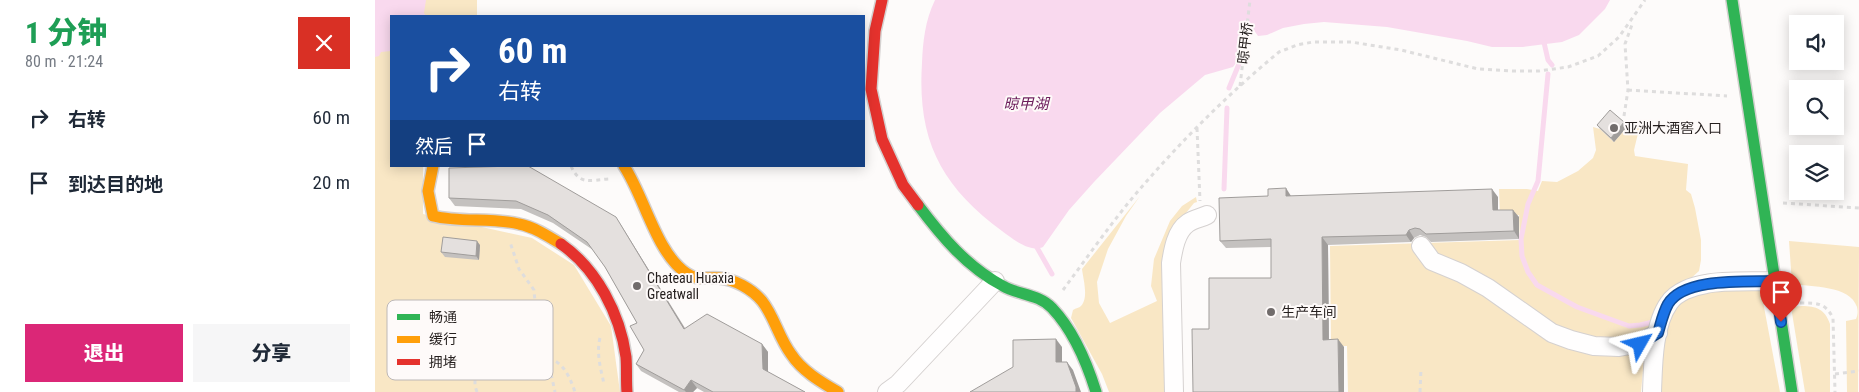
<!DOCTYPE html>
<html lang="zh">
<meta charset="utf-8">
<style>
:root{--surface:#fff;--page:#f6f6f7;--text:#1f2937;--muted:#747a83;--accent:#db2777}
body{margin:0;font-family:"Roboto Condensed","Noto Sans SC",sans-serif;background:var(--page);color:var(--text);height:100vh;display:flex;flex-direction:column;font-size:19px;white-space:nowrap}
*{box-sizing:border-box;margin:0}
p{font-size:16px;color:var(--muted)}
.icon{flex:none;width:28px;height:28px;fill:none;stroke:currentColor;stroke-width:2;stroke-linecap:round;stroke-linejoin:round}
.map{position:relative;flex:1;overflow:hidden}
.side{display:flex;flex-direction:column;background:var(--surface);width:375px}
.side>*{flex:none}
.hud{position:absolute;left:15px;top:15px;width:475px;height:152px;border-radius:0px;box-shadow:0 2px 12px #0003;background:#1a4fa0;color:#fff;overflow:hidden}
.buttons{position:absolute;left:1414px;top:15px;display:grid;gap:10px}
.buttons a{display:grid;place-items:center;width:55px;height:55px;border-radius:0px;background:var(--surface);box-shadow:0 2px 12px #0003;font-size:25px}
.pin{position:absolute;display:grid;place-items:center;width:42px;height:42px;color:#fff;margin:-51px -21px;border-radius:50% 50% 50% 0;rotate:-45deg;box-shadow:0 0 5px #0007}
.pin .icon{rotate:45deg}
.me{position:absolute;width:55px;margin:-28px;rotate:53deg;stroke-linejoin:round;filter:drop-shadow(0 0 4px #0008)}
.turn{display:flex;align-items:center;gap:18px;height:105px;padding:0 25px;font-size:22px}
.turn .icon{width:65px;height:65px;stroke-width:2.5}
.turn b{display:block;font-size:35px;line-height:42px}
.then{display:flex;align-items:center;height:48px;padding:0 25px;background:#0003;gap:10px;font-size:19px}
.round{display:grid;place-items:center;flex:none;width:52px;height:52px;border-radius:0px;background:var(--page)}
.headline{display:flex;align-items:center;justify-content:space-between;height:85px;padding:0 25px}
h1{font-size:30px;font-weight:800;line-height:38px;color:#1e9e55}
.primary-button{display:flex;gap:10px;margin-top:auto;padding:10px 25px}
.primary-button a{flex:1;height:58px;border-radius:0px;background:var(--accent);color:#fff;font-size:20px;font-weight:800;line-height:58px;text-align:center}
.primary-button a+a{background:var(--page);color:var(--text)}
ul{padding:0;list-style:none}
li{display:flex;align-items:center;gap:15px;height:65px;padding:0 25px}
li div{flex:1}
li b{display:block;font-size:19px}
li em{font-style:normal}
main{display:flex;flex:1;min-height:0}
.map>svg:first-child{display:block}
</style>
<main>
<section class="side">
<div class="headline"><div><h1>1 分钟</h1><p>80 m · 21:24</p></div><a class="round" style="background:#d93025;color:#fff"><svg class="icon" aria-label="close" viewBox="0 0 24 24"><path d="M6 6l12 12M18 6L6 18"/></svg></a></div>
<ul>
<li><svg class="icon" aria-label="right" viewBox="0 0 24 24"><path d="M7 20v-9h11M14 6l5 5-5 5"/></svg><div><b>右转</b></div><em>60 m</em></li>
<li><svg class="icon" aria-label="arrive" viewBox="0 0 24 24"><path d="M6 21V4h12l-3 4 3 4H6"/></svg><div><b>到达目的地</b></div><em>20 m</em></li>
</ul>
<div class="primary-button"><a>退出</a><a>分享</a></div>
</section>
<div class="map">
<svg width="1484" height="392" viewBox="0 0 1484 392">
<rect width="100%" height="100%" fill="#fdfbfa"/>
<!-- green -->
<path fill="#f9e7c5" d="M0,0h102v16h-86v150h32v48l109,24 42,27 37,61 9,66h-245z
M1265,125l-6,25 1,6 53,8 -2,26 5,4 4,14 6,32v20l-2,11 -11,10 -43,68 -4,43h-293l-1,-46h-16l-1,-100 190,-6 -1,-25 -19,1 -1,-27h28l11,2 4,-10 15,1 21,-11 15,-13 3,-8 -3,-23 7,2 14,13 13,-15z
M765,196l-14,20 -18,33 -11,33 2,21 11,20 47,-22 -6,-15 3,-27 16,-38 12,-15 14,-9 1,5 -3,1 -20,25 -6,164h-59l-7,-18 -31,-56 2,-8c3,-2 6,-2 8,-4 8,-8 2,-28 1,-37z
M1414,241l70,6 -1,145h-11l-1,-71 10,-2c2,-5 2,-7 1,-12 -7,-22 -46,-20 -65,-23z
M1327,291h59l19,101h-124l9,-65 10,-21z
M1427,306c14,0 23,3 28,18v68h-25l-14,-85z"/>
<!-- water -->
<path fill="#f9d9ee" d="M0,0h51l-2,13 2,3h-35v35l-10,1 -2,4 -4,1z
M560,0h675l-5,9 -26,26 -17,7 -39,5h-31l-25,-6 -80,-14 -63,-5 -20,2 -21,4 -16,7 -9,1 -7,-10 -10,1 -3,33 -5,7 -28,8 -45,38 -66,69 -25,28 -26,37c-14,6 -30,-8 -41,-16 -61,-45 -85,-91 -80,-168 1,-22 3,-42 13,-63z"/>
<g fill="none" stroke-linecap="round" stroke-linejoin="round">
<!-- stream -->
<path stroke="#f9d9ee" stroke-width="5" d="M1168,38l5,22 4,5
M1173,74l-10,107 -10,23 -7,35 1,17 6,16 9,13 40,22 52,19 11,-1 13,-3
M854,88l10,-24 5,-43
M849,189l3,-81
M660,244l17,30"/>
<!-- street casing -->
<g stroke="#d5d1d0" stroke-width="20">
<path id="street" d="M1046,246l11,15 29,12 27,15 64,45 19,7 23,6 25,1 21,-4 18,-10
M512,392l11,-8 97,-103
M799,392l-3,-129c2,-13 5,-32 17,-40 6,-4 13,-5 19,-8
M1277,392c1,-26 1,-67 17,-89 7,-11 24,-17 37,-19 18,-4 48,-2 68,-3"/>
</g>
<!-- fast casing -->
<g stroke="#d5d1d0" stroke-width="14">
<path id="fast" d="M1357,0l60,392
M543,205c24,32 49,62 85,81 15,9 36,8 49,22 21,22 35,55 44,84"/>
</g>
<!-- slow casing -->
<g stroke="#d5d1d0" stroke-width="14">
<path id="slow" d="M58,166l-5,25 5,25c28,7 58,1 86,8 15,3 29,12 42,20
M249,166c21,32 32,86 62,107 11,8 21,4 33,5 15,1 33,11 43,23 12,15 17,37 29,53 11,17 30,28 47,38"/>
</g>
<!-- jam casing -->
<g stroke="#d5d1d0" stroke-width="14">
<path id="jam" d="M507,0l-7,31 -4,58 11,50 21,46 15,20
M186,244c36,25 59,70 65,113 1,12 0,24 1,35"/>
</g>
<!-- path -->
<path stroke="#dedddd" stroke-width="3" stroke-dasharray="4 4" stroke-linecap="butt" d="M865,86l10,-86
M1253,90l99,6
M1249,116l4,-26 -3,-46 8,-22
M822,128l3,73
M196,166c9,20 19,14 38,13
M1408,203l76,5
M688,290c23,-31 46,-64 71,-94 44,-52 93,-101 145,-144l18,-7 16,-3h38l50,8 77,19 34,2h27l29,-4 30,-11 21,-19 26,-37
M1425,303c16,0 25,-1 33,15l2,74
M144,329l31,40 5,23
M225,338c-4,15 1,32 4,46
M166,356c21,4 27,16 34,36
M1460,374l24,-3
M102,392l-2,-6v-16l9,-19 35,-22 9,-12 7,-15 -1,-12 -15,-21 -9,-27
M1045,392l1,-23"/>
<!-- street -->
<use href="#street" stroke="#fffefe" stroke-width="18"/>
<!-- fast -->
<use href="#fast" stroke="#30b455" stroke-width="11"/>
<!-- slow -->
<use href="#slow" stroke="#ff9f0a" stroke-width="11"/>
<!-- jam -->
<use href="#jam" stroke="#e5322d" stroke-width="11"/>
</g>
<!-- wall -->
<path fill="#c4c1bf" d="M1222,125l30,2 -13,15 -14,-13z
M74,168l172,57 64,103 77,16 6,8v20l37,20h-101l-7,-4 -4,4h-14l-38,-21 -5,-7 8,-14 -7,-27 -32,-56 -12,-17 -40,-27 -32,-14 -66,-3 -6,-8z
M916,196l207,1v13l21,7v22l-88,3 -5,-5 -6,-2 -6,3 -3,4 -83,3 1,95 15,7v45h-151l16,-63 62,-51v-31l-45,1 -6,-7z
M105,245l-1,15 -34,-3 -4,-5z"/>
<!-- shaded-wall -->
<path fill="#a09d9b" d="M1249,122l3,5 -13,15 -3,-4z
M911,188l5,8h-5z
M1117,189l6,8v21l-5,-8z
M1138,210l6,7v22l-5,-8z
M241,217l5,8 69,112 -6,-8z
M1034,230l5,8 -3,4 -5,-7z
M947,237l6,8 1,103 -6,-8z
M102,241l3,4 -1,15 -3,-4z
M681,339l6,8v23l-6,-8z
M963,339l6,8v45h-5z
M387,344l6,8v25l-5,-8z
M692,362l6,8 8,22h-5z
M316,380l6,8 -4,4h-7l-2,-2z"/>
<!-- building -->
<path fill="#e4e0de" stroke="#a09d9b" d="M1235,110l14,12 -13,16 -14,-13z
M139,166h14l88,51 68,112 23,-15 55,30 1,25 42,23h-92l-22,-12 -7,10 -48,-26 8,-14 -14,-24 7,-3 -32,-56 -18,-25 -39,-27 -32,-14 -67,-3v-30z
M911,188v8l206,-7 1,21h20l1,21 -88,3 -6,-5 -5,-1 -6,2 -3,5 -84,2 1,103 15,-1 1,53h-146l-1,-63h17v-51h62v-39l-51,2 -1,-43 49,-2v-7z
M68,237l34,4 -1,15 -35,-4z
M681,339v23h11l9,25v5h-106l43,-25v-27z"/>
<g fill="none" stroke-linecap="round" stroke-linejoin="round">
<!-- route casing -->
<g stroke="#114b97" stroke-width="12">
<path id="route" d="M1265,344l18,-11c3,-10 5,-20 10,-29 16,-27 79,-22 107,-23l6,41"/>
</g>
<!-- route -->
<use href="#route" stroke="#1a73e8" stroke-width="9"/>
</g>
<!-- markers -->
<g fill="#716c6b" stroke="#fefaf9" stroke-width="2">
<circle cx="1239" cy="128" r="5"/>
<circle cx="262" cy="286" r="5"/>
<circle cx="896" cy="312" r="5"/>
</g>
<g text-anchor="middle" dominant-baseline="central" stroke-width="4" stroke-linejoin="round" paint-order="stroke">
<!-- street labels -->
<g font-size="14" fill="#251f1e" stroke="#fefaf9">
<text transform="translate(870 43) rotate(-83)">晾甲桥</text>
</g>
<!-- poi labels -->
<g font-size="14" fill="#251f1e" stroke="#fefaf9" text-anchor="start">
<text x="1249" y="128">亚洲大酒窖入口</text>
<text x="272" y="278">Chateau Huaxia<tspan x="272" dy="16">Greatwall</tspan></text>
<text x="906" y="312">生产车间</text>
</g>
<!-- water labels -->
<g font-size="15" font-style="italic" fill="#6d1e5c" stroke="#fefaf9">
<text x="651" y="104">晾甲湖</text>
</g>
</g>
<!-- legend -->
<rect x="12" y="300" width="166" height="80" rx="8" fill="#fefaf9" stroke="#bdb8b7" stroke-width="1"/>
<rect x="22" y="314" width="23" height="6" fill="#30b455"/>
<rect x="22" y="336" width="23" height="7" fill="#ff9f0a"/>
<rect x="22" y="359" width="23" height="6" fill="#e5322d"/>
<g font-size="14" fill="#251f1e">
<text x="54" y="322">畅通</text>
<text x="54" y="344">缓行</text>
<text x="54" y="367">拥堵</text>
</g>
</svg>
<div class="buttons">
<a><svg class="icon" aria-label="sound" viewBox="0 0 24 24"><path d="M4 9h4l5-4v14l-5-4H4zM17 9q2 3 0 6"/></svg></a>
<a><svg class="icon" aria-label="search" viewBox="0 0 24 24"><circle cx="10" cy="10" r="6"/><path d="M15 15l6 6"/></svg></a>
<a><svg class="icon" aria-label="layers" viewBox="0 0 24 24"><path d="M12 4l9 5-9 5-9-5zM3 14l9 5 9-5"/></svg></a>
</div>
<div class="pin" style="left:1406px;top:322px;background:#d93025"><svg class="icon" aria-label="arrive" viewBox="0 0 24 24"><path d="M6 21V4h12l-3 4 3 4H6"/></svg></div>
<svg class="me" style="left:1265px;top:344px" viewBox="-20 -20 40 40"><path d="M0-17L14 15 0 8-14 15z" fill="#1a73e8" stroke="#fff" stroke-width="4"/></svg>
<div class="hud">
<div class="turn"><svg class="icon" aria-label="right" viewBox="0 0 24 24"><path d="M7 20v-9h11M14 6l5 5-5 5"/></svg><div><b>60 m</b>右转</div></div>
<div class="then">然后<svg class="icon" aria-label="arrive" viewBox="0 0 24 24"><path d="M6 21V4h12l-3 4 3 4H6"/></svg></div>
</div>
</div>
</main>
